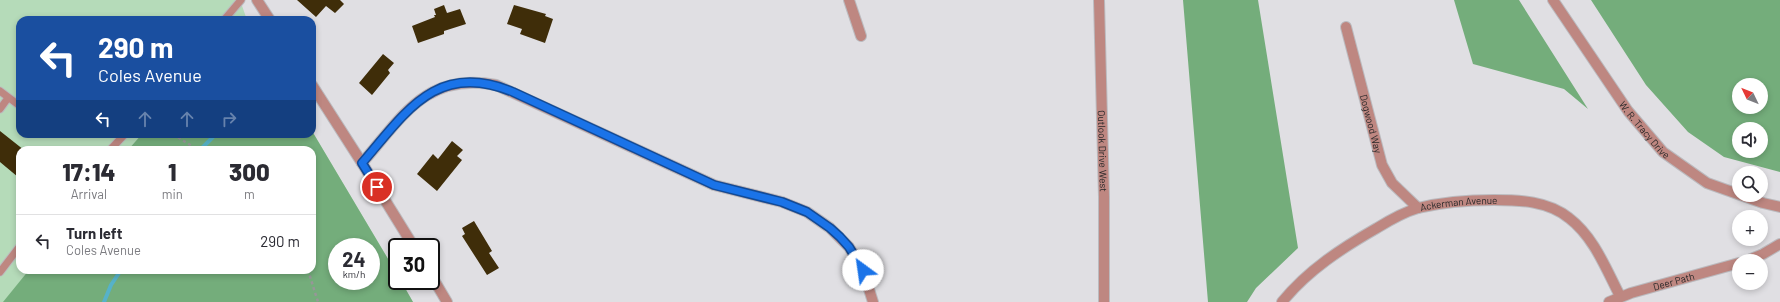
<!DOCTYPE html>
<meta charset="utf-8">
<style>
:root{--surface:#fff;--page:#f2f2f3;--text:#2b2b33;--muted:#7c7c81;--line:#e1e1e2}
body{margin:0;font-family:Barlow,sans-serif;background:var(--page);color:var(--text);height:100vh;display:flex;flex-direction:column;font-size:15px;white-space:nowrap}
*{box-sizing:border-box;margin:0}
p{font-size:13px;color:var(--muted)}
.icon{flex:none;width:22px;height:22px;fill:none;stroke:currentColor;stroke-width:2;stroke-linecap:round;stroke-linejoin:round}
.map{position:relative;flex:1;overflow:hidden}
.details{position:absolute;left:16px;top:146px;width:300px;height:128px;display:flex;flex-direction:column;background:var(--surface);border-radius:12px;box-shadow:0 2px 6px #0003}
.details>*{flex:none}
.banner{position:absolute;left:16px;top:16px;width:300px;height:122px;border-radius:12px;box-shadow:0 2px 6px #0003;background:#1a4fa0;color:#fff;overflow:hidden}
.needle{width:26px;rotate:313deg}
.buttons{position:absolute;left:1732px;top:78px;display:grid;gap:8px}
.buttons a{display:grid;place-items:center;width:36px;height:36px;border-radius:50%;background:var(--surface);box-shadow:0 2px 6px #0003;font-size:20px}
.speed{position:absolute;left:328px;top:238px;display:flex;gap:8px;font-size:20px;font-weight:700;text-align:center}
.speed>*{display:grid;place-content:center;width:52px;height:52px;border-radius:50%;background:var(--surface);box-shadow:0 2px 6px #0003;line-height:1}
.speed small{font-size:10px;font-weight:400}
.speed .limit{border:2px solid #111;border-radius:6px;background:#fff;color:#111}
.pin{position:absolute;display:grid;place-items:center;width:34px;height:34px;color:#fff;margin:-17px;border:2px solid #fff;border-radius:50%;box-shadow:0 1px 4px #0007}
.me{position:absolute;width:44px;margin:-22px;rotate:329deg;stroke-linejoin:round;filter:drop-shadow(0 0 3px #0008)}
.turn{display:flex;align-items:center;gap:14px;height:84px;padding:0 16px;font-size:18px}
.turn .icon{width:52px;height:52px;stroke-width:2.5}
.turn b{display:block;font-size:28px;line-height:34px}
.lanes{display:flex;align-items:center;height:38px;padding:0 16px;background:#0003;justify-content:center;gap:20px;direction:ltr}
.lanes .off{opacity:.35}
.eta{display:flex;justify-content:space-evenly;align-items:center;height:68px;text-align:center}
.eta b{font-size:24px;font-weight:800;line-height:28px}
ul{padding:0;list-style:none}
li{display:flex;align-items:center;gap:12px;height:52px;padding:0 16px;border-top:1px solid var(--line)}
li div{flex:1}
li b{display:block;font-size:15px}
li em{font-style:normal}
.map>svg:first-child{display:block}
</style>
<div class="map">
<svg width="1780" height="302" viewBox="0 0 1780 302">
<rect width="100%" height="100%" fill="#e0dfe3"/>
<!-- green -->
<path fill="#b5dbb9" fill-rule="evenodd" d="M0,0h240l7,20h-227v114h292v-3l85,143v7h4l12,21h-413zM20,150h292v120h-292zM337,247h34v34h-34z"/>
<!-- forest -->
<path fill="#74ad7b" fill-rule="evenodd" d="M1183,0h75l40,248 -42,40 -9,14h-39z
M1454,0h65l69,109 -24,-20 -91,-25z
M1591,0h189v172l-56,-15 -36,-25 -42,-47zM1739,85h22v22h-22zM1739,129h22v22h-22z
M312,131l85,143v7h4l12,21h-410l26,-32h283v-120h-184l14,-16h170zM337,247h34v34h-34z"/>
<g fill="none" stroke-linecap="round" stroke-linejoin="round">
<!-- stream -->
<path stroke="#56b2c9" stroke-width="4" d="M200,150l16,-16
M104,302l7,-17 10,-15"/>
</g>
<!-- building -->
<path fill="#3f2d09" d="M297,0h43l4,4 -9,9 -9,-7 -10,11z
M444,5l3,8 13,-4 6,15 -22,7v3l-26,9 -6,-17 23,-9 -1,-2h2l-2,-6z
M514,5l32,9 -1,2 8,3 -8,24 -25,-9 2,-5 -15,-5z
M383,54l11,9 -6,7 2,3 -18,22 -13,-12z
M0,131l24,19h-4v24l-2,3 -18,-15z
M452,141l11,9 -6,6 5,4 -25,31 -20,-17 16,-20 5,5z
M474,221l18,30 -3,2 10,15 -12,7 -25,-39 3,-2 -3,-6z"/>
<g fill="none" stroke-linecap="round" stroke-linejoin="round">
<!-- service casing -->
<g stroke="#bbbabe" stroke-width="9">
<path id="service" d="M224,20l17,-20
M0,91l20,15
M0,109l8,-11
M110,150l15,-16
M0,272l20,-26"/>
</g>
<!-- minor casing -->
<g stroke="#bbbabe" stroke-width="12">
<g id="minor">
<path d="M849,0l12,36"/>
<path id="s1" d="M1099,0l5,197v105"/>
<path id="s2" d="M1346,27l36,138 10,18 26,25"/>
<path d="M362,163c41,-47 64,-91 134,-78l218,100 68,17 25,10 23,16 19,19 14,23 10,32"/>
</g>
</g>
<!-- tertiary casing -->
<g stroke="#bbbabe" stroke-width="12">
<g id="tertiary">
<path d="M257,0l13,20"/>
<path id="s3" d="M1553,0l75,111 35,41 44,31 56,20 17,4"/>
<path d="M312,85l50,78 52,84"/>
<path d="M1746,261l17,-7 17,-10"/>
<path d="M431,275l16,27"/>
<path id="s4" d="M1282,302c26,-32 60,-54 95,-74 13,-8 27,-16 41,-20 25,-6 51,-8 76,-8 26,0 54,1 75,18 25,19 37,51 51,78"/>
<path id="s5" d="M1609,302l22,-9 108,-30"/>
</g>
</g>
<!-- path -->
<path stroke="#979698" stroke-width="2.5" stroke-dasharray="3 3" stroke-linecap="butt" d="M173,134l25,16
M308,270l10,32"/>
<!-- service -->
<use href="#service" stroke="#be8781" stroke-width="7"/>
<!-- minor -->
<use href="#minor" stroke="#be8781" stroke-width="10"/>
<!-- tertiary -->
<use href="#tertiary" stroke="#be8781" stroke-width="10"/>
</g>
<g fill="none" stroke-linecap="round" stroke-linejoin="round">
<!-- route casing -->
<g stroke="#114b97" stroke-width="10">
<path id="route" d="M377,187l-15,-24c44,-51 75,-103 151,-71l201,93 68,17 25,10 23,16 10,9 9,10 14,23"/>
</g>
<!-- route -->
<use href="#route" stroke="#1a73e8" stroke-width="7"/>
</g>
<g text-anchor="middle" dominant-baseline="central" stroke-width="4" stroke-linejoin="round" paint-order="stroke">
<!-- street labels -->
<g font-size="10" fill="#292829" stroke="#edecf0">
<text stroke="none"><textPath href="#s2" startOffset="100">Dogwood Way</textPath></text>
<text stroke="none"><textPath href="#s3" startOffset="159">W. R. Tracy Drive</textPath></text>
<text stroke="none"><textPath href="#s1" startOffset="151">Outlook Drive West</textPath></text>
<text stroke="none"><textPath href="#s4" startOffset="208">Ackerman Avenue</textPath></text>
<text stroke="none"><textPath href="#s5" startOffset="68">Deer Path</textPath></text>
</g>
</g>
</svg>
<div class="buttons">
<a><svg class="needle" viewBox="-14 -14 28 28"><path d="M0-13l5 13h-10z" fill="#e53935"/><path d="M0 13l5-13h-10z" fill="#7c7c81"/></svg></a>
<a><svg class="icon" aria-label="sound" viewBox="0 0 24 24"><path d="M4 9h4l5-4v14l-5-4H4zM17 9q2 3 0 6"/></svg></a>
<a><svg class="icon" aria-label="search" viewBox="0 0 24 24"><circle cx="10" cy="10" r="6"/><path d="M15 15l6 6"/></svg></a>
<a>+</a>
<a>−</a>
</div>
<div class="speed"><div>24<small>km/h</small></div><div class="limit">30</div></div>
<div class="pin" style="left:377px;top:187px;background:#d93025"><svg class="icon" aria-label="arrive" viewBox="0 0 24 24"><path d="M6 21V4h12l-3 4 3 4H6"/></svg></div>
<svg class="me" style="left:863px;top:270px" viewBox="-20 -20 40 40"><circle r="19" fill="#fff"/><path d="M0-13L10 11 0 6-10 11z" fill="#1a73e8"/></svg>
<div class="banner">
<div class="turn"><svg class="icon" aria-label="left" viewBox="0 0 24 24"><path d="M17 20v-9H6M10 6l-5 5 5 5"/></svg><div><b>290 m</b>Coles Avenue</div></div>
<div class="lanes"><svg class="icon" aria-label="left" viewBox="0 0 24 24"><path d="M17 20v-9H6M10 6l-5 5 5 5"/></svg><svg class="icon off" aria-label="ahead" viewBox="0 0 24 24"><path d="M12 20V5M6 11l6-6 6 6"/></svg><svg class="icon off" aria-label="ahead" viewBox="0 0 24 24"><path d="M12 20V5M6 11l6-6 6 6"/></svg><svg class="icon off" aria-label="right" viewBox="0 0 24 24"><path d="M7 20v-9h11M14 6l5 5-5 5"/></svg></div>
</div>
<section class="details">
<div class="eta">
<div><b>17:14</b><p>Arrival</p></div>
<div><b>1</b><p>min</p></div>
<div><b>300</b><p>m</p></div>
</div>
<ul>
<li><svg class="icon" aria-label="left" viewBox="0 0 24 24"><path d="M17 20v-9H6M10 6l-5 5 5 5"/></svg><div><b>Turn left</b><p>Coles Avenue</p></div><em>290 m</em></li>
</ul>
</section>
</div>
